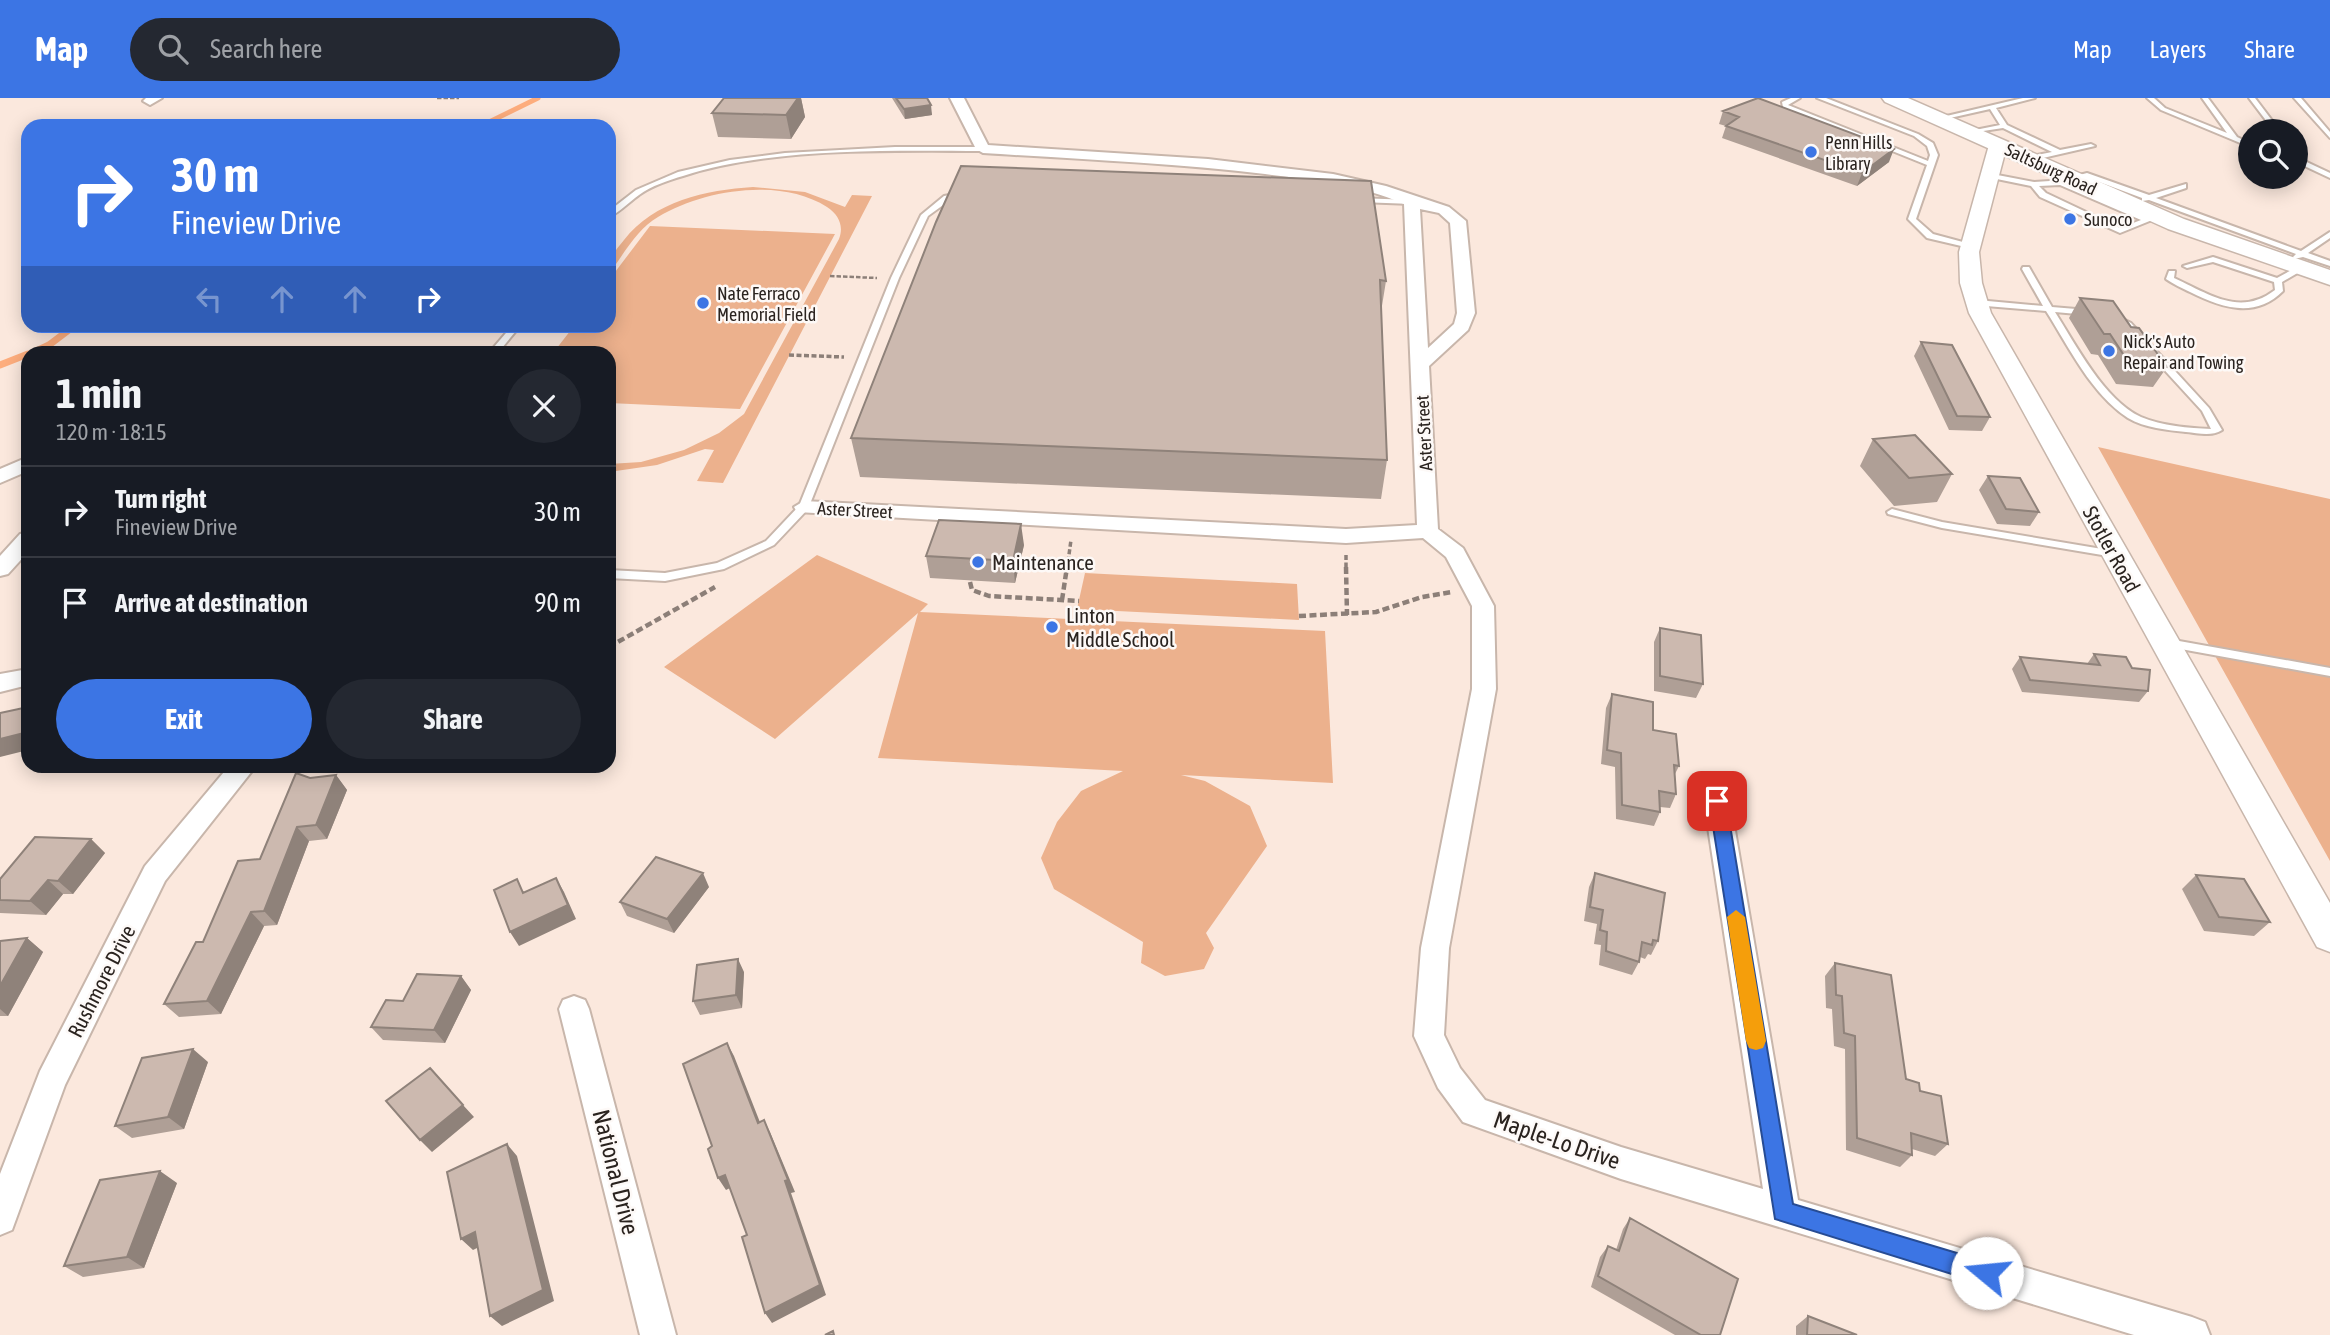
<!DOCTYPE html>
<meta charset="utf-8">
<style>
:root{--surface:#171b24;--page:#242831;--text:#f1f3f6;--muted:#9ea1a6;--line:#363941;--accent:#3c75e4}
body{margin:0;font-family:"Asap Condensed",sans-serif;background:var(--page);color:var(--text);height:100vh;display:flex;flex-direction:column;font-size:26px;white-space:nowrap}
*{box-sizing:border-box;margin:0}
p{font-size:23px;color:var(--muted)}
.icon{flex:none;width:38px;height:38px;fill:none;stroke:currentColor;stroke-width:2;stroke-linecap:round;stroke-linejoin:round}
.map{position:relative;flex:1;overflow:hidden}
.panel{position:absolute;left:21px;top:248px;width:595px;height:427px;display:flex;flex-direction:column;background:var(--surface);border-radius:21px;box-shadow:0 4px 18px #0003}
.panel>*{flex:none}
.banner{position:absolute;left:21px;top:21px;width:595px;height:214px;border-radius:21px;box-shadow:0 4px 18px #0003;background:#3c75e4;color:#fff;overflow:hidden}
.buttons{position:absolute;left:2238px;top:21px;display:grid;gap:14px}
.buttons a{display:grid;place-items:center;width:70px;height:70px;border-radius:50%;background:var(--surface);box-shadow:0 4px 18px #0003;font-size:35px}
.pin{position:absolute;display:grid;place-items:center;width:60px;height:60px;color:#fff;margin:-30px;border-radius:14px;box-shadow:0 4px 10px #0006}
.me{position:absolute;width:77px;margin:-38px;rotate:287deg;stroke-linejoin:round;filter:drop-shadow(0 0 5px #0008)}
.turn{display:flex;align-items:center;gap:24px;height:147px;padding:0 35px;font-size:32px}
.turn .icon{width:91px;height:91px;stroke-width:2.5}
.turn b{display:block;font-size:49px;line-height:60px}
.lanes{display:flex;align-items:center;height:66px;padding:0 35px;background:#0003;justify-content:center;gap:35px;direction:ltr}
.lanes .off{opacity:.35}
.round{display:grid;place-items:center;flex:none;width:74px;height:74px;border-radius:37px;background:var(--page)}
.headline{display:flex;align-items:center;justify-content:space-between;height:119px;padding:0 35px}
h1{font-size:42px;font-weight:700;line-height:52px}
.cta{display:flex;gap:14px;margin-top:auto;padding:14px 35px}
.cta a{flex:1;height:80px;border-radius:42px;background:var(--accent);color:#fff;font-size:28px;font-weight:700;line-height:80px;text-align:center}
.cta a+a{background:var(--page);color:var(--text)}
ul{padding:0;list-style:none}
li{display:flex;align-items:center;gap:21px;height:91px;padding:0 35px;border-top:2px solid var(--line)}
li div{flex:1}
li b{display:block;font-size:26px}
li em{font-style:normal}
header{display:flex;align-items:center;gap:42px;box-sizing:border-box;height:98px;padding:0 35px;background:var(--accent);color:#fff}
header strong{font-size:33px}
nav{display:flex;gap:38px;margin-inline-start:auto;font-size:24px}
.search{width:490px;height:63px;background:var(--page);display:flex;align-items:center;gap:18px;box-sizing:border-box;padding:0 24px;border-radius:38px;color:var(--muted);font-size:26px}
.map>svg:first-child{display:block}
</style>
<header>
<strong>Map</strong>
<div class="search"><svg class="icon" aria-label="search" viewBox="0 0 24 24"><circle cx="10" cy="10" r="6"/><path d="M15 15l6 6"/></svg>Search here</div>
<nav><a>Map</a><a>Layers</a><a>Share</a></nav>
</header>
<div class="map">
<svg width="2330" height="1237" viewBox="0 0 2330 1237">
<rect width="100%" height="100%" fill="#fbe8dd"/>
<!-- green -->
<path fill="#ecb18d" d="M753,89l52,5 40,15 7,-12 20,1 -149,287 -26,-2 17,-31 -9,-1 -48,16 -48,7v-8l32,-2 43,-12 35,-17 25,-19 95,-175c5,-13 0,-24 -12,-32 -47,-30 -124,-17 -169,10 -21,12 -35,38 -49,57 0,-16 5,-22 15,-34 30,-39 82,-50 129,-53z
M650,128l185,8 -95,175 -131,-6v-49l-56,-1 21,-27h35v-46z
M2098,349l232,52v362z
M817,457l111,49 -8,8 405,19 8,152 -152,-8 24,6 45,25 17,40 -61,87 8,15 -10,21 -39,7 -24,-13 2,-21 -89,-53 -13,-31 16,-36 24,-31 42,-20 -245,-13 40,-145 -143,126 -111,-72z
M1085,475l212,11 2,36 -222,-11z"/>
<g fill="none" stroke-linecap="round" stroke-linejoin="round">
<!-- stream-far1 -->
<path stroke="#fdad7d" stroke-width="5" d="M481,28l57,-28"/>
<!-- stream -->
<path stroke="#fdad7d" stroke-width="7" d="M30,256l19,-9 25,-19
M0,267l28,-11"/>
<!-- service casing -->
<g stroke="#c8b6ab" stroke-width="4">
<path id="service" d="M1791,0h9l-12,7 140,56 2,-6 -3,-9 -13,-10 -97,-38h9l92,36 15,9 5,12 -22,64 17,15 41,11v4l-47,-11 -19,-19 19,-54 -144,-58 -1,-5z
M2023,0h12l-39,10 11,17 53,25 31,-6 4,2 -65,15 -4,-2 1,-2 25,-5 -49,-24 -33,5v-2l30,-6 -10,-16 -49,11 -3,-2z
M2147,0h7l11,10 62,25 -25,-35h6l29,39 13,6v4l-89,-37z
M2249,0h6l25,33h-6z
M2294,0h7l29,34v6z
M895,49h88l4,2 -4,2c-94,0 -210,-4 -300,25 -14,4 -32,10 -44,19 -10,7 -19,17 -30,22v-6l27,-21 42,-18 52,-12 55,-7z
M2296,59l34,16v5l-34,-16z
M1987,75l47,9 32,-2h3v3l79,34 10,-3 4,2 -42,17 -80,-36 -9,-11 -44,-9zM2060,87l81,35 -21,8 -74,-35 -7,-7z
M2087,75l62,22 37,-11v4l-30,10 145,53 29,-19v6l-22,15 22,8v5l-27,-9 -9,2 -1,-2 3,-3 -147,-54 -7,1v-3l-56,-21 -14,3 -4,-2z
M961,95l4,2 -1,2 -14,3 -22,16 -29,62 -91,231 -34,36 -50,24 -59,12 -56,-3v-8l56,3 52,-10 49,-22 33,-35 92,-228 30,-63 23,-19z
M1357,100l55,2 4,2 -4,2 -52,-2h-3z
M2213,159l64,21 22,-12 7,2 -24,14 1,9c-28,28 -61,17 -93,1 -8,-4 -17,-8 -24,-13l3,-8h6l-1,7c35,16 66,39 101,12l-1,-8 -61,-20 -26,6 -4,-2z
M2023,169h6l23,40 48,4 13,3 18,9 78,85 13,22c-11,7 -24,3 -36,2 -19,-2 -41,-4 -58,-14 -37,-24 -59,-71 -82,-107l-72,-6v-4l3,-1 66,6 -21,-37zM2055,214l44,4 26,11 77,84 9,18c-22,-1 -49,-3 -70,-12 -37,-17 -65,-72 -86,-105z
M512,228h8l-23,28h-9z
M1892,411l50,13 172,29 5,3 -5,3 -172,-29 -54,-14 -1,-2z
M2168,541l162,29v8l-166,-30 -2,-3 2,-3z"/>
</g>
<!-- minor casing -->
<g stroke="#c8b6ab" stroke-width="4">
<path id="minor" d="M146,0h16l-12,7 -7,-4z
M950,0h14l24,47 220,14 125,15 53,12 63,21 17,14 9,92 -7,17 -39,36 9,163 25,19 31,58 2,83 -47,259 -5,87 16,33 25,32 136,47 142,42 -59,-388 4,-7 9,-3 9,3 4,7 68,399 394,117 13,5 5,13h-76l-513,-156 -158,-57 -25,-34 -24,-52 7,-88 51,-259v-83l-26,-49 -23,-19 -77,5 -549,-31 -3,-5 10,-6 542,28 71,-4 -13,-321c-44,-20 -92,-24 -139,-30 -94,-11 -188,-15 -282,-21l-7,-4zM1420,111l19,4 11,10 7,90 -3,11 -26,24z
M28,359v14l-28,12v-14z
M28,434v20l-20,22 -8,2v-20l20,-22z
M28,571v16l-28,7v-18z
M229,668h27l-91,115 -100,204 -53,145 -12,5v-61l40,-103 105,-205z
M574,898l11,4 4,9 87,326h-36l-81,-326 4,-9z"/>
</g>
<!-- tertiary casing -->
<g stroke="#c8b6ab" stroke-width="3">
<path id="tertiary" d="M1998,42l9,5 -28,107 3,31 9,30 339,590v49l-13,-5 -348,-634 -9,-30 -1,-31 30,-107z"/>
</g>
<!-- secondary casing -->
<g stroke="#c8b6ab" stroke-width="3">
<path id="secondary" d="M1882,0h26l276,121 146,51v15l-162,-56 -283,-127z"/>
</g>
<!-- path-far2 -->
<path stroke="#8c7f78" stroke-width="2.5" stroke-dasharray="4.5 2" stroke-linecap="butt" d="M437,0h22
M830,178l47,2"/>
<!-- path-far1 -->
<path stroke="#8c7f78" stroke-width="3.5" stroke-dasharray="5 2.5" stroke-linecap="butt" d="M789,257l55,2
M1346,457v14
M1067,471l4,-29"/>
<!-- path -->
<path stroke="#8c7f78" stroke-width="4.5" stroke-dasharray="7 3.5" stroke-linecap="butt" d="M1346,469l1,48
M970,484l2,8 17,6 90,5
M1062,502l5,-33
M1299,518l77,-4 46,-15 30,-5
M609,549l106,-60"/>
<!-- service -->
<use href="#service" fill="#fff" fill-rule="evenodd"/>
<!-- minor -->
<use href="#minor" fill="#fff" fill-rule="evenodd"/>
<!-- tertiary -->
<use href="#tertiary" fill="#fff" fill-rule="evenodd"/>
<!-- secondary -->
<use href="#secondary" fill="#fff" fill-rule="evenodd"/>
</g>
<!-- wall -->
<path fill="#af9f96" d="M724,0h77l4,19 -14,22 -73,-2 -6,-24z
M892,0h35l5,17 -27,4z
M1723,13l166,51 -32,24 -135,-48 4,-12 -7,-2z
M961,68l425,115 -5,31 6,148 -6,39 -521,-22 -9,-39z
M2080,200l51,29 36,40 -14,20 -37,-3 -18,-29 -7,-1 -22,-36z
M1921,244l69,75 -8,14 -33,-1 -35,-74z
M1873,341l79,35 -15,28 -43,4 -34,-40z
M1988,378l51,36 -9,14 -33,-2 -18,-34z
M1024,447l-9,38 -85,-5 -4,-22z
M1660,530l43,56 -7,14 -42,-7v-49z
M2094,556l38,14 16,23 -9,11 -117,-10 -10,-23 8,-12 67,7z
M1612,596l41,36 26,36 -4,8 1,20 -6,14 -10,-1v5l-6,14 -38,-7 -1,-52 -14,-3 5,-56z
M330,668h45v2l-42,3z
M336,677l11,15 -20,49 -18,2 -32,84 -13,1 -43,88 -42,3 -15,-13 39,-62 57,-83 50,-81z
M91,741l14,14 -32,41h-10l-17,21 -46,-2v-34z
M1595,775l63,68 -7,14 -3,-1 -3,5 -5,-2 -1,5 -7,13 -33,-10 2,-20 -7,-1 3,-20 -13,-3 5,-34z
M2196,777l74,47 -16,14 -50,-5 -22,-42z
M709,789l-35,46 -47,-17 -7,-14z
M27,840l16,14 -35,64h-8v-75z
M1835,865l71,116 14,12 28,53 -13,12 -23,-7v6l-12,12 -54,-17 -1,-101 -11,-3 -2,-37 -6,-1 -1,-32z
M744,874l-2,36 -42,7 -7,-14z
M461,878l10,14 -26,53 -62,-3 -12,-13 32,-26z
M208,964l-24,67 -52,9 -17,-12z
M177,1085l-33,85 -61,9 -19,-11z
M1630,1120l90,117h-45l-84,-48 9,-30 8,-11 8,4 7,-21z
M1808,1218l49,19h-61v-9z"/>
<!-- shaded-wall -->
<path fill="#8f827a" d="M798,0h3l4,19 -14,22 -5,-24z
M931,7l1,10 -27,4 -1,-10z
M1894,51l-5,13 -32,24 5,-13z
M1021,426l3,21 -9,38 -2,-22z
M28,634v18l-28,7v-18z
M336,677l11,15 -20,49 -11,-14z
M297,729l12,14 -32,84 -13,-14z
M91,741l14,14 -32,41 -15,-13z
M703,775l6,14 -35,46 -7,-14z
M556,780l8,14 12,27 -57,27 -9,-14z
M48,782l15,14 -17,21 -16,-14z
M251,814l13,14 -43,88 -14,-13z
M27,840l16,14 -35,64 -8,-7v-23z
M738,861l6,13 -2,36 -6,-13z
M461,878l10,14 -26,53 -11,-13z
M727,945l7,13 31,79 -7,-12z
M193,951l15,13 -24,67 -16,-12z
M463,1007l11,12 -42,35 -12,-12z
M764,1022l6,12 25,60 -4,1 35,102 -54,28 -7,-10z
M507,1046l10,12 37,145 -52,25 -12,-10z
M160,1073l17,12 -33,85 -17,-11z
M725,1077l7,12 -6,3 -8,-12z
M475,1134l12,11 -14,7 -12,-11z"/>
<!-- building -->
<path fill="#ccb9af" stroke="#8f827a" stroke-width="2" d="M724,0h74l-12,17 -74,-2z
M896,0h31l4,7 -27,4z
M1758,0l136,51 -32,24 -136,-47 13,-9 -16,-6z
M961,68l410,15 15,100 -6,-1 7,180 -536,-22 85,-216z
M2080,200l33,3 18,26 8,1 28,39 -38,-4 -19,-29h-6z
M1921,244l31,3 38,72 -33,-1z
M1915,337l37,39 -43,4 -36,-39z
M1988,378l32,2 19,34 -33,-3z
M939,422l82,4 -8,37 -87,-5z
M1660,530l41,7 2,49 -43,-8z
M2094,556l32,3 6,11 18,2 -2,21 -118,-11 -10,-23 80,8z
M1612,596l41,8v28l23,4 3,32 -5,-1 2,29 -17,-3 1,21 -38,-7 -1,-52 -14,-3z
M28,609v25l-28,7v-26z
M296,675l14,5 26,-3 -20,50 -19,2 -33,84 -13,1 -44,89 -43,3 32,-62h7l35,-81 22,-2z
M35,739l56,2 -33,42 -10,-1 -18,21 -30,-1v-21z
M656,759l47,16 -36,46 -47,-17z
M1595,775l70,20 -7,48 -5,-1 -1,5 -10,-3 -3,20 -33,-11 1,-19 -7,-2 3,-20 -13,-3z
M2196,777l48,4 26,43 -51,-5z
M556,780l12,27 -58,27 -16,-42 23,-11 6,14z
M27,840l-27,48v-45z
M738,861l-2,36 -43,6 4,-36z
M1835,865l56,12 15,104 13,4 1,8 21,5 7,48 -37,-11 1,22 -55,-17 -2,-102 -11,-3 -2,-37 -6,-1z
M417,876l44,2 -27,54 -63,-3 15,-27 17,1z
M727,945l31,80 6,-3 24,60 -3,1 35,104 -55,28 -23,-76 5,-2 -22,-60 -7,3 -10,-29 4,-3 -29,-82z
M193,951l-25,68 -53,9 27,-68z
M430,970l33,37 -43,35 -34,-39z
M507,1046l36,146 -53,26 -15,-84 -14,7 -14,-67z
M160,1073l-33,86 -63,9 36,-86z
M1630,1120l108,61 -18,56h-19l-103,-59 10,-30 11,5z
M1808,1218l49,19h-50z
M833,1233l1,4h-9z"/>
<!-- route -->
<path fill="#3c75e4" stroke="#274c94" stroke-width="2" d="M1717,696l9,7 67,403 194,58 8,3 4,8 -4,8 -8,4 -212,-66 -66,-418z"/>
<!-- slow -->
<path fill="#f59e0b" d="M1736,812l9,7 21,124 -3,7 -7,2 -7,-2 -3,-7 -19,-124z"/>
<!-- markers -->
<g fill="#3c75e4" stroke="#fdf9f7" stroke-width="2.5">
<circle cx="1811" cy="54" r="7"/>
<circle cx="2070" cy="121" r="7"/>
<circle cx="703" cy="205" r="7"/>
<circle cx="2109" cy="253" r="7"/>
<circle cx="978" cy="464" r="7"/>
<circle cx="1052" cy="529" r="7"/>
</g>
<g text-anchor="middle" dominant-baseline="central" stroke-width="5" stroke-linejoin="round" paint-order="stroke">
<!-- far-poi labels -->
<g font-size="18" fill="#2a231f" stroke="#fdf9f7" text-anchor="start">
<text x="1825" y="44">Penn Hills<tspan x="1825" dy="21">Library</tspan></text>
<text x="2084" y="121">Sunoco</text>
<text x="717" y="195">Nate Ferraco<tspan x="717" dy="21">Memorial Field</tspan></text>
<text x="2123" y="243">Nick's Auto<tspan x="2123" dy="21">Repair and Towing</tspan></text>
</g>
<!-- far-street labels -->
<g font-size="18" fill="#2a231f" stroke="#fdf9f7">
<text transform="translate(2051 71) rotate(25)">Saltsburg Road</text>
<text transform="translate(1424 335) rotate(-93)">Aster Street</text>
<text transform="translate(855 412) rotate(3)">Aster Street</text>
</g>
<!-- street labels -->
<g font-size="21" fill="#2a231f" stroke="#fdf9f7">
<text transform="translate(2112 451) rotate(61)">Stotler Road</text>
<text transform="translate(101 883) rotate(-63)">Rushmore Drive</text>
</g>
<!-- poi labels -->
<g font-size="21" fill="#2a231f" stroke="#fdf9f7" text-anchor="start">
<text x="992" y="464">Maintenance</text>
<text x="1066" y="517">Linton<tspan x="1066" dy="24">Middle School</tspan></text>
</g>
<!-- near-street labels -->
<g font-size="24" fill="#2a231f" stroke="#fdf9f7">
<text transform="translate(1557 1042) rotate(19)">Maple-Lo Drive</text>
<text transform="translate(616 1074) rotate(76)">National Drive</text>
</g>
</g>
</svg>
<div class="buttons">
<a><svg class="icon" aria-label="search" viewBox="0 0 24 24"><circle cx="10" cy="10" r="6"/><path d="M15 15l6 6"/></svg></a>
</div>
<div class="pin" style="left:1717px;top:703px;background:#d93025"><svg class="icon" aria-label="arrive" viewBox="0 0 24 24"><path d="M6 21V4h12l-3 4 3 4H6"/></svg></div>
<svg class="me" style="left:1987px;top:1175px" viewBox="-20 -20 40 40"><circle r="19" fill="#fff"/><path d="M0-13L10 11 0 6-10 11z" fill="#3c75e4"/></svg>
<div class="banner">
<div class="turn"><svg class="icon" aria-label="right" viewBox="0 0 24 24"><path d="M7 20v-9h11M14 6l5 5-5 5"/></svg><div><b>30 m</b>Fineview Drive</div></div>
<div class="lanes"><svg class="icon off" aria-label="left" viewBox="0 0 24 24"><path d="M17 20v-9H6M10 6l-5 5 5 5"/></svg><svg class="icon off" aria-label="ahead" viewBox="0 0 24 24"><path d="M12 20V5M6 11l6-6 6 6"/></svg><svg class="icon off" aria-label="ahead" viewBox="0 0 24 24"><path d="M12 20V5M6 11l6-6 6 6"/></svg><svg class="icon" aria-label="right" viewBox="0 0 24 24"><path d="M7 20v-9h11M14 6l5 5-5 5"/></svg></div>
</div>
<section class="panel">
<div class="headline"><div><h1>1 min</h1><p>120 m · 18:15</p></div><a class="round"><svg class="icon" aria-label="close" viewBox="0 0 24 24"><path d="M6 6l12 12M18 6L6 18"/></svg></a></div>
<ul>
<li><svg class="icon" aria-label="right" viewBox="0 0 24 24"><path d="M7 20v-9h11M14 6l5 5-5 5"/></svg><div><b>Turn right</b><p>Fineview Drive</p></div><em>30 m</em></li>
<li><svg class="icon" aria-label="arrive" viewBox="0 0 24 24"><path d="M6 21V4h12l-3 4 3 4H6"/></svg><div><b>Arrive at destination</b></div><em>90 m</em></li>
</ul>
<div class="cta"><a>Exit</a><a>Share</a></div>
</section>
</div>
